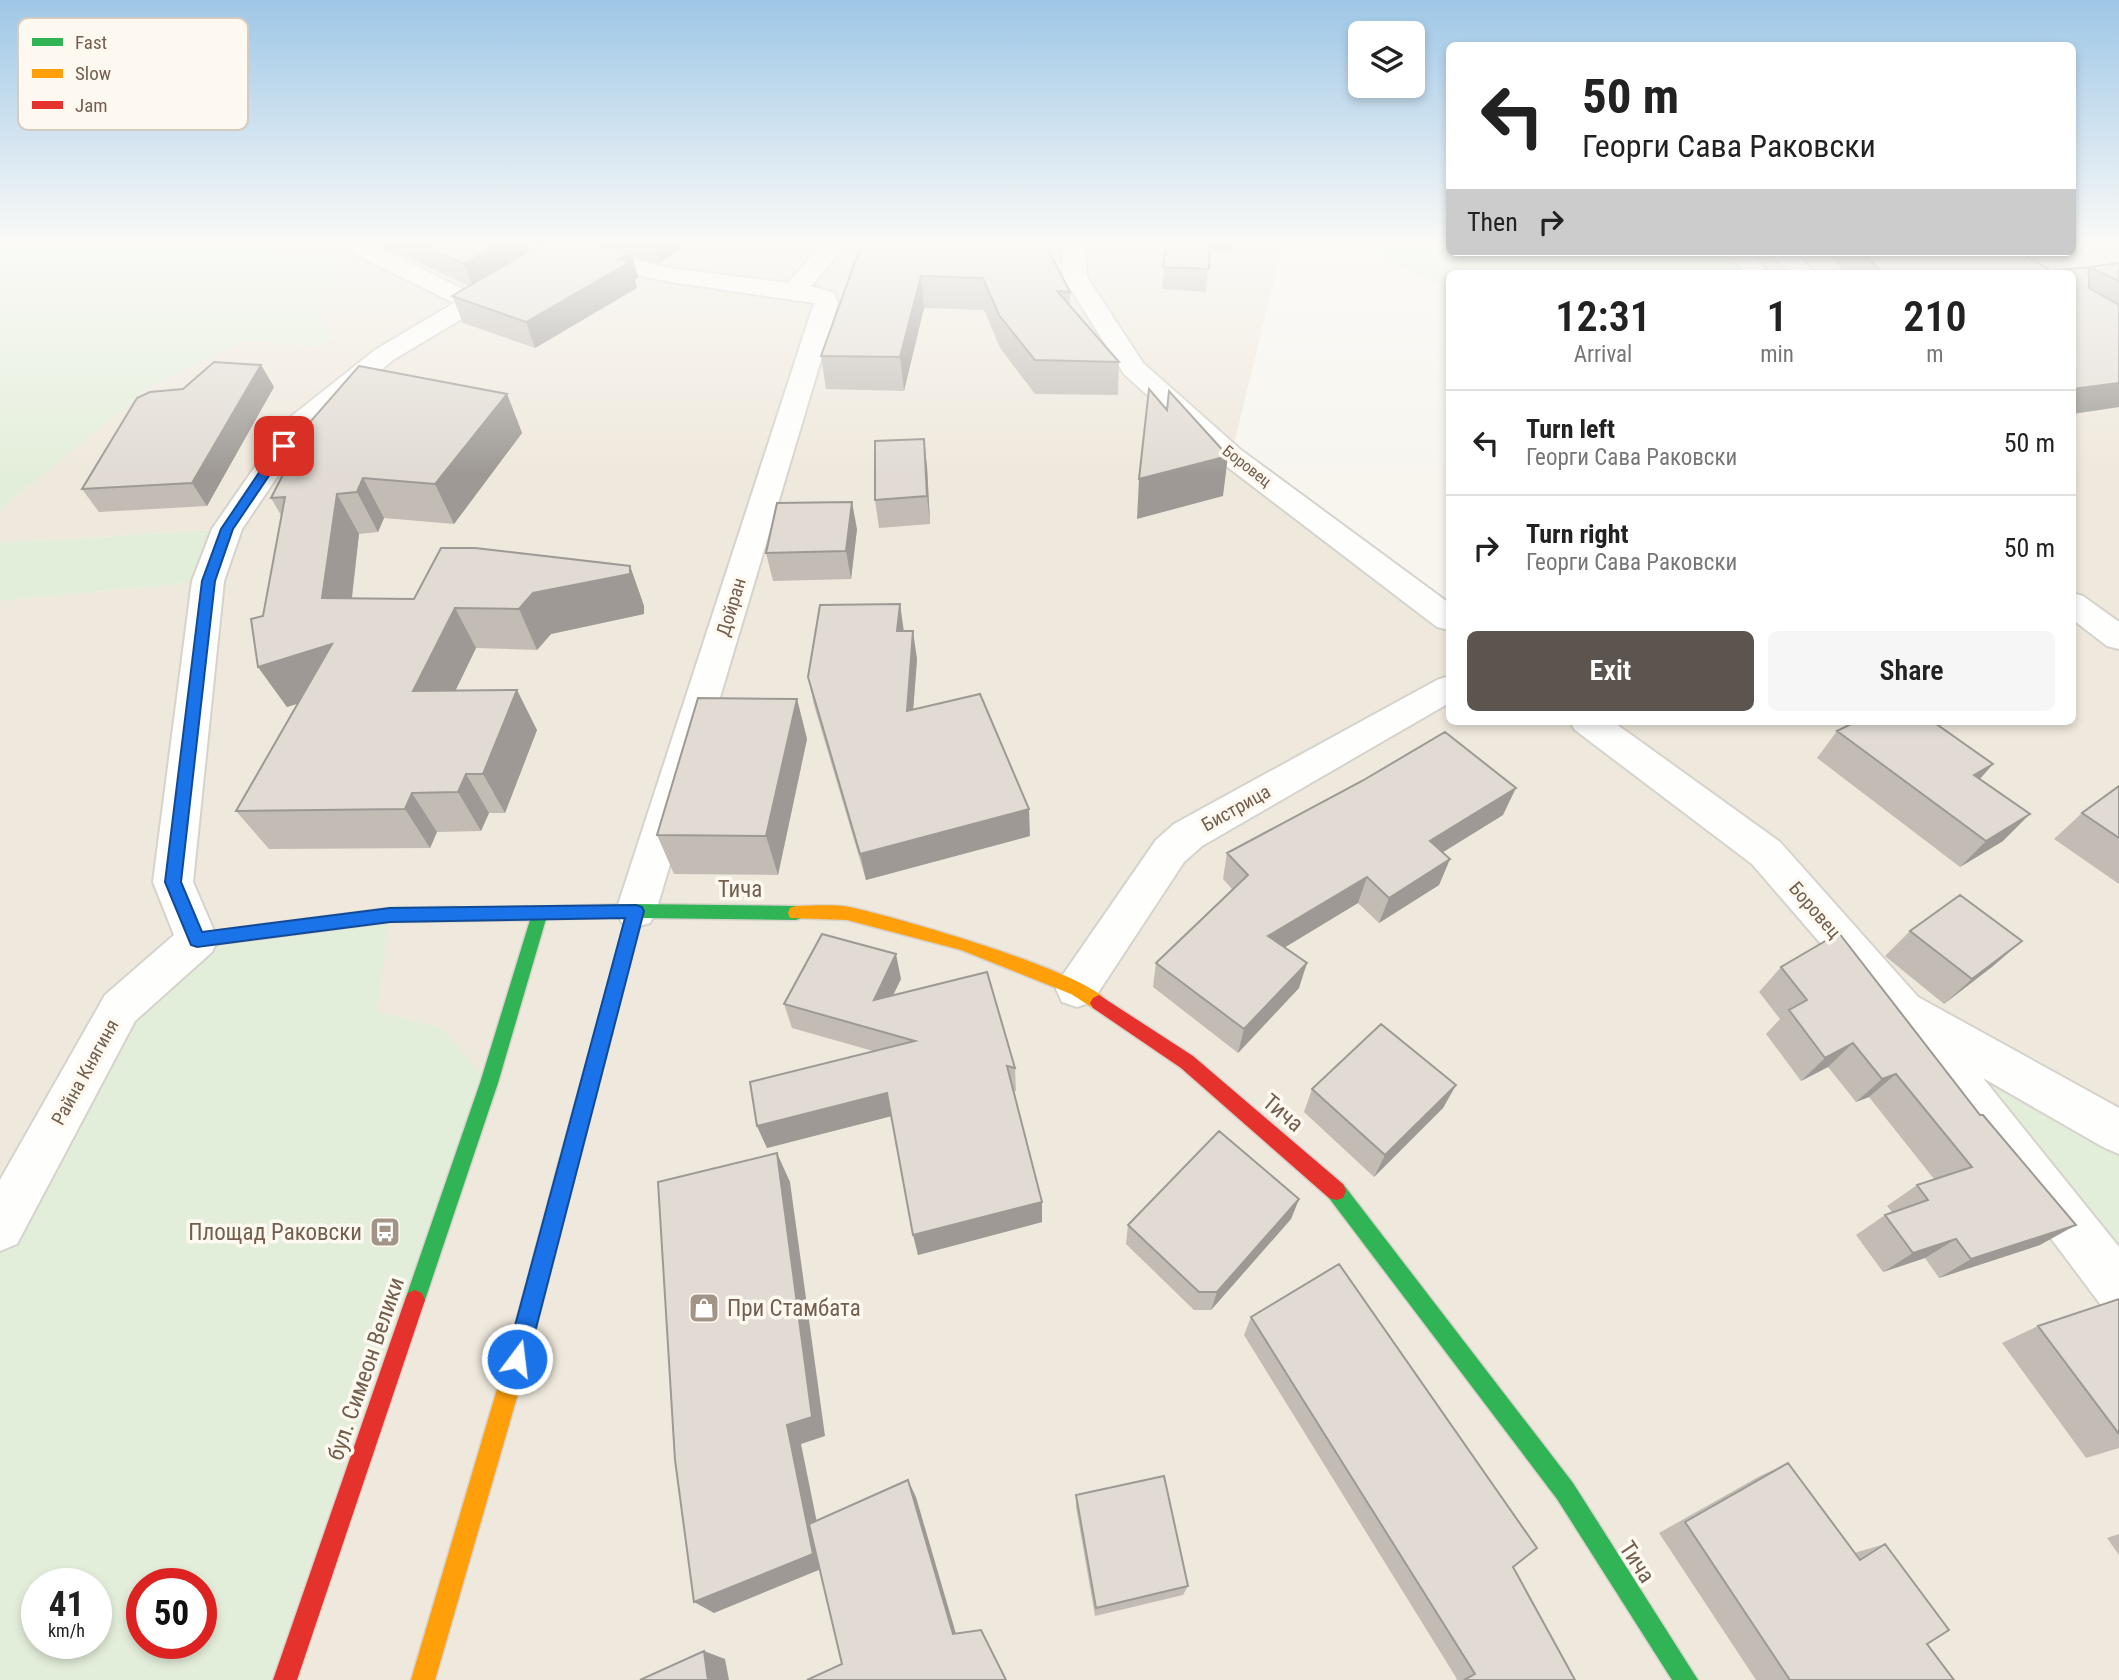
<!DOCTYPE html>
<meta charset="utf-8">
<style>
:root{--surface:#fff;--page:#f6f6f6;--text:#222;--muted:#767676;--line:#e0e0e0;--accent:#5c554f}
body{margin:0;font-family:"Roboto Condensed",sans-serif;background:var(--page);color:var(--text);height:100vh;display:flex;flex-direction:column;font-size:26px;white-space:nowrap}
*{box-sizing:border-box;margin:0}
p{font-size:23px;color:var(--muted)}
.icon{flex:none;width:38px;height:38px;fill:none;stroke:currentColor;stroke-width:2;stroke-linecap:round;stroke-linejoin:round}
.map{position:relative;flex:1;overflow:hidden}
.side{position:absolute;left:1446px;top:270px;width:630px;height:455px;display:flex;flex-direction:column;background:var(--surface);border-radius:10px;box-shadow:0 4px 10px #0003}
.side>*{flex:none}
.guide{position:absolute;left:1446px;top:42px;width:630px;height:214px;border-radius:10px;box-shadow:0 4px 10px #0003;background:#fff;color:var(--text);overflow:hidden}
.buttons{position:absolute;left:1348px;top:21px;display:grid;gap:14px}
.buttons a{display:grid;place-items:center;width:77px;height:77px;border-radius:10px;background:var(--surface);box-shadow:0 4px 10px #0003;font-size:35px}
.speed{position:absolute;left:21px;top:1568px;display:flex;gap:14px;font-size:35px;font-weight:700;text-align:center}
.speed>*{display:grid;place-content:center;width:91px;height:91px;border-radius:50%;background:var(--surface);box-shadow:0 4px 10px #0003;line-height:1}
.speed small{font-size:18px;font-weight:400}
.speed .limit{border:10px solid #d22;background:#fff;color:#111}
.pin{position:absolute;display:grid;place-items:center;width:60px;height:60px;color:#fff;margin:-30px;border-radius:14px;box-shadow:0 4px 10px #0006}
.me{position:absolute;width:77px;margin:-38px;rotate:15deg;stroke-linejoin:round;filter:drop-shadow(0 0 5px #0008)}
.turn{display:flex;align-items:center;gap:24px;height:147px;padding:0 21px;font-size:32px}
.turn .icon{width:91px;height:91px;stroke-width:2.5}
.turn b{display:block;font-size:49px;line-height:60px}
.then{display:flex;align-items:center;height:66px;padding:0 21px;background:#0003;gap:14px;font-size:26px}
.eta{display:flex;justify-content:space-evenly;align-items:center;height:119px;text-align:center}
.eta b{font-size:42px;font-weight:600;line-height:49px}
.button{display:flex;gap:14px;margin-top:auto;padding:14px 21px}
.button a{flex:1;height:80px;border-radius:10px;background:var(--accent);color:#fff;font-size:28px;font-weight:600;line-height:80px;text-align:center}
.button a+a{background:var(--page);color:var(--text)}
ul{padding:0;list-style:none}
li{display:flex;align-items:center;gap:21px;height:105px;padding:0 21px;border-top:2px solid var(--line)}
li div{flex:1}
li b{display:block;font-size:26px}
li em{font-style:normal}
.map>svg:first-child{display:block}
</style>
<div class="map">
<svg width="2119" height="1680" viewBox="0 0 2119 1680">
<rect width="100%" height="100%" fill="#f7f5ee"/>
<!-- residential -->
<path fill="#efe8dc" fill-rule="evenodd" d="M249,240h1035l-53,216 218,156v109h623v-448h-316l-15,-21h331v-3l47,-1v1432h-2119v-1079l208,-20 18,-52 -226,14v-33l148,-122 95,-47 81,5 13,-10 -19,-20 19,-56 -92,-13zM37,1584h59v59h-59zM142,1584h59v59h-59z"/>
<!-- green -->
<path fill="#e3eeda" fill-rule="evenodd" d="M0,240h249l-4,7 93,13 -20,56 19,20 -13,10 -81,-5 -95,47 -148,122z
M1350,240h99v12h292l15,21h-307v17z
M227,529l-19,52 -208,20v-58z
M390,915l-13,96 66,18 46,54 -204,597h-285v-453l120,-219 77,-68zM37,1584h59v59h-59zM142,1584h59v59h-59z
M1903,1010l216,122v155z"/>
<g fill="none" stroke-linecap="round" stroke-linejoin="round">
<!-- street casing -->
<g stroke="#d6d2cc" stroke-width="4">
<path id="street" d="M353,240h22v6l96,47 90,-53h27l-3,5 -192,115 -85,71 -66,98 -18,52 -31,301 25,58 -6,12 -77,69 -118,223 -17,7v-71l105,-185 69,-60 -21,-53 39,-301 20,-52 76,-110 87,-69 79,-47 -99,-49 -3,-5z
M825,240h25l-39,46 23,7 4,10 -182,608 -6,12 -14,4 -14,-4 -6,-12 198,-608 -144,-21 -92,-20 -4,-5 4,-5 8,-2 84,18 118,15z
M1062,240h22l3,37 56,86 98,87 208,153v27l-12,-3 -216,-165 -97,-88 -61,-97z
M1730,252h23l15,21h-24z
M1771,252h24l19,21h-25z
M2072,593l11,3 36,26v27l-12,-3 -35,-27z
M1449,676v27l-247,143 -18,16 -92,140 -15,5 -15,-5 -6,-13 6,-13 94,-136 18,-16 263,-144z
M1569,721h43l168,121 138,155 201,111v46l-16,-7 -120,-69 136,169v65l-18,-7 -210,-280 -139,-161 -177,-134z"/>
</g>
<!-- fast casing -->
<g stroke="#d7d2cc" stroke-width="3">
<path id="fast" d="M636,904l160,2 6,2 2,5 -2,5 -6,2 -154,-2 -65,251 -3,7 -7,2 -7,-2 -3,-7 69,-251 -80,1 -48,164 -73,217 -3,7 -7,3 -7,-3 -3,-7 75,-217 50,-163 -74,1 -6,-2 -2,-5 2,-5z
M1336,1182l7,2 230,299 125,197h-26l-115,-181 -228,-301 -3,-7 3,-7z"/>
</g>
<!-- slow casing -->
<g stroke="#d7d2cc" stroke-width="3">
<path id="slow" d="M796,906c17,0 37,-2 53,1 40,8 244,66 259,96l-3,5 -6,3 -6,-3 -22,-14 -110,-44 -114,-30 -57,-2 -2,-5 2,-5z
M567,1160l7,2 3,7 -49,190 -93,321h-24l95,-321 51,-190 3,-7z"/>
</g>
<!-- jam casing -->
<g stroke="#d7d2cc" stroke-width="3">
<path id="jam" d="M456,907l6,2 2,5 -2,5 -6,2 -66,1 -193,25 -6,-2 -2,-5 2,-5 6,-2 193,-25z
M1099,995l94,61 150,128 3,7 -3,7 -7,2 -7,-2 -148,-130 -88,-60 -3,-5 3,-5z
M415,1290l7,3 3,7 -128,380h-24l132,-380 3,-7z"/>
</g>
<!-- street -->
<use href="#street" fill="#fefefc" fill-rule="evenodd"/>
<!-- fast -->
<use href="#fast" fill="#30b455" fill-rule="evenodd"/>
<!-- slow -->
<use href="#slow" fill="#ff9f0a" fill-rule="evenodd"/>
<!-- jam -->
<use href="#jam" fill="#e5322d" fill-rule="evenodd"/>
</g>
<!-- wall -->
<path fill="#c2bcb5" d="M376,240h149l4,11 27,-9 36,1 -1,-3h101l-33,23 -27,-6 6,20 -3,3 2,8 -102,60 -72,-25 -11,-27 17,-10 -91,-42z
M863,240l207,52v13l49,57 -1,33 -83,-1 -35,-46 -16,-38 -60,-2 -20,83 -78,-2 -5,-33z
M1128,240h108l-6,13 -21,-2 -3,41 -44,-3 4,-44z
M1827,252h193l31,19 38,-3 1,-1 29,-4v144l-47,7v-141h-227z
M261,365l13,22 -67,119 -108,6 -17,-23 101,-100z
M507,394l15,39 -68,91 -70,-6 -6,14 -19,2 -7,64 62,1 216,-33 14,40v8l-93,20 -14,16 -61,-2 -21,43 82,39 -32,83h-16l-8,18 -44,1 -7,16 -161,1 -33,-38 62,-108 -11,4 -29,-40 5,-51 19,-99 -11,-19z
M927,466l3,58 -51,4 -4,-28z
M857,529l-6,50 -78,2 -7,-28z
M900,604l3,27 14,28 -4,51 117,126 -164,44 -52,-175 -6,-28z
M797,699l10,40 -29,136 -104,-1 -17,-39z
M1837,731l156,33 -13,15 23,62 -43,26 -143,-109z
M2119,786v98l-65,-45 28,-26z
M1503,815l-60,37 7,7 -11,26 -60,38 -21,-20 -74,45 15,40 -61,65 -85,-66 3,-24 76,-74 -9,-10 4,-26z
M1910,931l112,10 -29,25 -49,38 -59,-48z
M1839,933l201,312 -101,33 -14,-20 -42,14 -27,-37 29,-20 7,-3 -5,-6 30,-21 17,-6 -65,-82 -13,5 -28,-35 -27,14 -35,-47 14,-15 -21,-27 22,-25z
M901,979l-8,16 122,73 1,23h-2l28,111v20l-124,33 -27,-139 -124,32 -10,-22 116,-75 -81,-23 -8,-24z
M1456,1085l-13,23 -69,69 -70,-65 8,-23z
M1299,1199l-8,20 -80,91h-17l-68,-66 2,-19z
M2119,1299v149l-33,10 -84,-115 36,-17z
M1251,1317l262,250 62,113h-119l1,-1 -213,-344z
M1788,1463l66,90 31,-9 42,100 27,36h-198l-97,-147 101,-57z
M1076,1495l112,91 -5,9 -88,21 -19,-109z
M2119,1534v21l-12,-17z"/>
<!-- shaded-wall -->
<path fill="#9e9994" d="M506,240h19l5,15 -56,33 -10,-24z
M653,240h39l-33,23z
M1232,240h4l-6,13z
M631,252l7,25 -3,3 2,8 -102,60 -9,-26z
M921,276l3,32 -20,83 -4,-34z
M261,365l13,22 -67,119 -15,-23z
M2119,383v24l-47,7v-25z
M507,394l15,39 -68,91 -19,-40z
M924,439l3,27 3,58 -3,-28z
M1228,456l-5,40 -86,23 2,-40z
M363,478l21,40 -6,14 -21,-40z
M337,494l22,40 -12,105 -25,-41z
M852,502l5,27 -6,50 -5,-28z
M630,566l14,40v8l-93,20 -14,16 -18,-41 14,-16z
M900,604l4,28 -7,-1z
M455,608l21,40 -40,83 -23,-40z
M913,631l4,28 -6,79 -4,-27z
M332,644l25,41 -70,22 -29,-40z
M517,690l20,40 -32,83 -22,-39z
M797,699l10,40 -29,136 -12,-39z
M1993,764l-24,27 5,-16z
M466,774l23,39 -8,18 -23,-39z
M1516,788l-13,27 -84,52 11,-26z
M412,793l25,39 -7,16 -25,-39z
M1029,809l1,27 -164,44 -6,-26z
M2030,814l-27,27 -43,26 26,-26z
M1450,859l-11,26 -60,38 10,-25z
M1367,877l-9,26 -96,58 6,-25z
M2022,941l-29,25 -49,38 28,-25z
M896,954l5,25 -22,45 -5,-24z
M1307,963l-8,25 -61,65 6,-24z
M1853,1043l-25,24 -27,14 24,-23z
M1896,1074l-27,23 -13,5 26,-23z
M1456,1085l-13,23 -69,69 11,-22z
M887,1093l5,23 -125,32 -10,-22z
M777,1153l13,29 35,254 -24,8 25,123 -112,46 -20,-11 93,-177z
M1299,1199l-8,20 -80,91 6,-18z
M1042,1202v20l-124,33 -5,-20z
M2076,1225l-36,20 -101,33 32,-19z
M1956,1239l-31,19 -42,14 30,-19z
M908,1480l8,17 43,147 -6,-10z
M704,1651l21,8 4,21h-21z"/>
<!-- building -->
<path fill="#e1dbd3" stroke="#9e9994" stroke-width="2" d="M411,240h95l-42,24z
M548,240l8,2 2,-2h20l53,12 -11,7 10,3 -104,60 -74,-26z
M863,240h180l27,52 -13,-1 62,71 -84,-2 -36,-45 -16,-37 -62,-2 -21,81 -79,-1z
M1166,240h44l-1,29 -46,-2z
M1863,252h157l31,19 38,-4v21l30,17v78l-47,6v-116h-190z
M2119,263v18l-29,-14z
M214,362l47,3 -69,118 -110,6 55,-91 13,-6 33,-3z
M359,366l148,28 -72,90 -72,-6 -6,14 -20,2 -15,104 92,1 27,-51h34l155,18v8l-97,19 -14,16 -64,-1 -42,83 104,-1 -34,84h-17l-8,18 -46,1 -7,16 -169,2 96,-167 -74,23 -7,-48 12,-3 22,-119 -14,1 39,-76z
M1149,389l18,21 2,-19 59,65 -89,23z
M924,439l3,57 -52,4v-59z
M852,502l-6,49 -80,2 11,-50z
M900,604l-3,27h16l-6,80 73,-17 49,115 -169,45 -52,-177 12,-72z
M698,698l99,1 -31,137 -109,-1z
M1857,721h75l61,43 -19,11 56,39 -44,27 -149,-110z
M1445,732l71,56 -86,53 20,18 -61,39 -22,-21 -99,59 39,27 -63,66 -88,-66 92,-88 -21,-22 135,-72z
M2119,786v52l-37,-25z
M1960,895l62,46 -50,38 -62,-48z
M1839,933l141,182h3l93,110 -105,34 -15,-20 -43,14 -28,-38 43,-15 -11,-15 55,-18 -76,-93 -14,5 -29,-36 -28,15 -36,-48 18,-10 -26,-33z
M822,934l74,20 -22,46 113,-28 28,96 -8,-2 35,136 -129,33 -26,-142 -130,33 -7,-44 165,-41 -131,-37z
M1381,1024l75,61 -71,70 -73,-66z
M1219,1131l80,68 -82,93h-18l-71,-67z
M777,1153l35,264 -25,8 26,129 -119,48 -19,-142 -17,-278z
M1339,1264l198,284 -24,19 62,113h-111l11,-6 -224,-357z
M2119,1299v135l-81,-108z
M1788,1463l72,97 25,-16 64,86 -22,14 27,36h-164l-105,-158z
M1164,1476l24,110 -92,22 -20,-113z
M908,1480l45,154 28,-4 25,50h-199l35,-16 -33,-140z
M704,1651l4,29h-68z"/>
<!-- sky -->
<linearGradient id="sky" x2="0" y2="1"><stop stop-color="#9ec7e7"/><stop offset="0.51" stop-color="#fbfaf7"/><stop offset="1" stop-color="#fbfaf7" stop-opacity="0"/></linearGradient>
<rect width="2119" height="475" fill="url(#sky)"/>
<!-- route -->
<path fill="#1a73e8" stroke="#114b97" stroke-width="2" d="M284,442l5,4 -56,83 -18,52 -34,301 21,50 188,-24 246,-3 6,2 2,4 -116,448 -3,7 -8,4 -8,-4 -3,-7 119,-441 -235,4 -193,25 -6,-2 -26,-63 37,-301 19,-52 58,-86z"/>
<!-- icons -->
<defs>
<g id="bus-square" transform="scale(1.575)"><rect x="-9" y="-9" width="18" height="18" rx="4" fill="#a29487" stroke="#fef9f0"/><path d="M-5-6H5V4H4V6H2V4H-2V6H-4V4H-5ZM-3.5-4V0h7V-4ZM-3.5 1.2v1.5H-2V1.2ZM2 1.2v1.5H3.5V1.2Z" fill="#fff"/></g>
<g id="shop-square" transform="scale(1.575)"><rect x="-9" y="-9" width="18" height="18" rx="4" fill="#a29487" stroke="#fef9f0"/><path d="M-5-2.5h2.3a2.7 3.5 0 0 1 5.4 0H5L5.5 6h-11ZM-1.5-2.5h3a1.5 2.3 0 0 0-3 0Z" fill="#fff"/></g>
</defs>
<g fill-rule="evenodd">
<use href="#bus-square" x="385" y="1232"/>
<use href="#shop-square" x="704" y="1308"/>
</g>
<g text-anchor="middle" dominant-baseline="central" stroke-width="7" stroke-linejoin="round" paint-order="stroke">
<!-- far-street labels -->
<g font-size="16" fill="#745f4f" stroke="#fef9f0">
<text transform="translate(1247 466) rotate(38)">Боровец</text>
</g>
<!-- street labels -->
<g font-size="19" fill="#745f4f" stroke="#fef9f0">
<text transform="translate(731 607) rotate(-73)">Дойран</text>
<text transform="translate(1236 808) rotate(-29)">Бистрица</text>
<text transform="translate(1815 910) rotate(49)">Боровец</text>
<text transform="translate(85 1072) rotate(-61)">Райна Княгиня</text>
</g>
<!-- near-street labels -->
<g font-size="23" fill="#745f4f" stroke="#fef9f0">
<text x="740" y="889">Тича</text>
<text transform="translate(1283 1113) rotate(40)">Тича</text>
<text transform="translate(366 1369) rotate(-71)">бул. Симеон Велики</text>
<text transform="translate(1637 1562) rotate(57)">Тича</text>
</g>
<!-- near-poi labels -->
<g font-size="23" fill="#745f4f" stroke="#fef9f0" text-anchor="end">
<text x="362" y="1232">Площад Раковски</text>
<text x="727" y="1308" text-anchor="start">При Стамбата</text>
</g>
</g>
<!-- legend -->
<rect x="18" y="18" width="230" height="112" rx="10" fill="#fef9f0" stroke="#d5cbc0" stroke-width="2"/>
<rect x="32" y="38" width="31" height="8" fill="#30b455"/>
<rect x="32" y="69" width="31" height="9" fill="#ff9f0a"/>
<rect x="32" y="101" width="31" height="8" fill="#e5322d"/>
<g font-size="19" fill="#745f4f">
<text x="75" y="49">Fast</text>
<text x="75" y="80">Slow</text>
<text x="75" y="112">Jam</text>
</g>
</svg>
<div class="buttons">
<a><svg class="icon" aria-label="layers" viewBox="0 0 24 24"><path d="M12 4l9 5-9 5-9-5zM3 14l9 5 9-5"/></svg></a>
</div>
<div class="speed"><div>41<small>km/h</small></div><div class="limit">50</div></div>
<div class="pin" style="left:284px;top:446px;background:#d93025"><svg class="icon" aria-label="arrive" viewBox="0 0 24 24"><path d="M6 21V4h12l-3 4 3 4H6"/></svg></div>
<svg class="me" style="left:517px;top:1359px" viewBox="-20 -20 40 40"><circle r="17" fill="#1a73e8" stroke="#fff" stroke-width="3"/><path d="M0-11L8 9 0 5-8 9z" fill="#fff"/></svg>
<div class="guide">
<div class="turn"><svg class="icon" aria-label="left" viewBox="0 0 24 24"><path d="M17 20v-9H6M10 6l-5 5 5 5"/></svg><div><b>50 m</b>Георги Сава Раковски</div></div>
<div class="then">Then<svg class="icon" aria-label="right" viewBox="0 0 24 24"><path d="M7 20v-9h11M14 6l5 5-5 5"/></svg></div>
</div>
<section class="side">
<div class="eta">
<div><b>12:31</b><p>Arrival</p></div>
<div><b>1</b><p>min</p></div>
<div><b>210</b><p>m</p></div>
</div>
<ul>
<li><svg class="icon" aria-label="left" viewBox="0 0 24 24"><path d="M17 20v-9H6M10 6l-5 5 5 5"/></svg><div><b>Turn left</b><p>Георги Сава Раковски</p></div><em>50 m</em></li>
<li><svg class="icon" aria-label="right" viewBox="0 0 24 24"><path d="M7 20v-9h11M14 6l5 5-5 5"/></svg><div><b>Turn right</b><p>Георги Сава Раковски</p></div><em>50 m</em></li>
</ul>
<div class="button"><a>Exit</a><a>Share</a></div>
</section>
</div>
